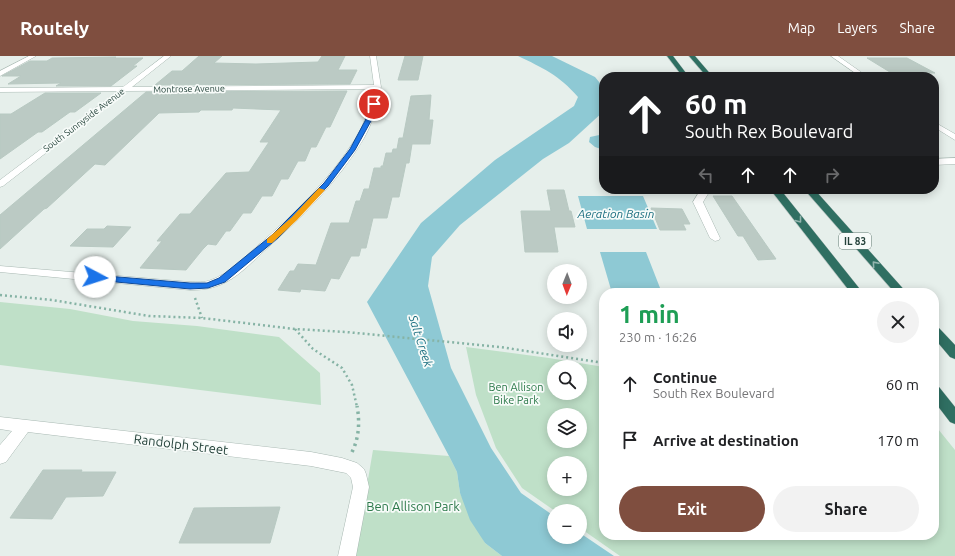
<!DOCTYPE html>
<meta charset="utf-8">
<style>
:root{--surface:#fff;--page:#f2f2f2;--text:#202124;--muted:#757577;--accent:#7f4e3f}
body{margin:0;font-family:Ubuntu,sans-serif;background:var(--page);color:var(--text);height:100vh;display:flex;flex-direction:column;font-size:15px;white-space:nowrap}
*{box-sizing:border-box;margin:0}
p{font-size:13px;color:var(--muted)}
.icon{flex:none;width:22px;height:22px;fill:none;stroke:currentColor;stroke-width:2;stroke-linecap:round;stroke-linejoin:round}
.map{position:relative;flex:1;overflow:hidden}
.details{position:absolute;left:599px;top:232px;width:340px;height:252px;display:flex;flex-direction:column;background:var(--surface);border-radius:16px;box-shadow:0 2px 10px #0003}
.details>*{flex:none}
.top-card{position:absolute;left:599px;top:16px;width:340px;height:122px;border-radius:16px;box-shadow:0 2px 10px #0003;background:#202124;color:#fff;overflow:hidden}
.needle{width:26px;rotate:181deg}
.tools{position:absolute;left:547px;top:208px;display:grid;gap:8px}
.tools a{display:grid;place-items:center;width:40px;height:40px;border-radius:50%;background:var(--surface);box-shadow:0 2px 10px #0003;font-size:20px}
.pin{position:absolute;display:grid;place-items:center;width:34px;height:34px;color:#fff;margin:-17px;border:2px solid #fff;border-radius:50%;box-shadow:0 1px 4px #0007}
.me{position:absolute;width:44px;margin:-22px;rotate:95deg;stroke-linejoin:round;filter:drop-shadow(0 0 3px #0008)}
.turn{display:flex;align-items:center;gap:14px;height:84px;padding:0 20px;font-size:18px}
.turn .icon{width:52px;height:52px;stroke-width:2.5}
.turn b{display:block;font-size:28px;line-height:34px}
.lanes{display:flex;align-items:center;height:38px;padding:0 20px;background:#0003;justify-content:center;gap:20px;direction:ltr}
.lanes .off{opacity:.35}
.round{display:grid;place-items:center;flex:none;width:42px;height:42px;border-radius:21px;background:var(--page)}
.headline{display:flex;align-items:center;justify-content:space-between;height:68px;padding:0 20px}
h1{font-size:24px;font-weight:700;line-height:30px;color:#1e9e55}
.action{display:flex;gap:8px;margin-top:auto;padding:8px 20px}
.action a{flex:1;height:46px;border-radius:24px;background:var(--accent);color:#fff;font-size:16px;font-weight:700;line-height:46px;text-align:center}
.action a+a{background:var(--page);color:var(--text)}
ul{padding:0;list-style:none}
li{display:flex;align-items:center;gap:12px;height:56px;padding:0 20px}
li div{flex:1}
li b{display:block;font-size:15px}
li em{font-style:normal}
header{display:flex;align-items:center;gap:24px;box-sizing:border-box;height:56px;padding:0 20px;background:var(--accent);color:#fff}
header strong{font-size:19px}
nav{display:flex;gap:22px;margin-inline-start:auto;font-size:14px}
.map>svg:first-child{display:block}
</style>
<header>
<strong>Routely</strong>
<nav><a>Map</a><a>Layers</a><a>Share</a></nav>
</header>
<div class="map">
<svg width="955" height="500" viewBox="0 0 955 500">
<rect width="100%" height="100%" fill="#e6efeb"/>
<!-- green -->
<path fill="#bfe0c8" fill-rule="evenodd" d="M0,246l70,7 63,12 64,5 82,11 41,36 1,32 -321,-40z
M466,291l83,11 55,9v168h330v-111l21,26v106h-335l-40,-28v-17h-25l-33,-23 -26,-40 -20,-53zM554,311h26v26h-26zM554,359h26v26h-26zM554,407h26v26h-26z
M373,394l76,6 8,16 3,21 25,50 17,13h-147z"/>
<!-- water -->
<path fill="#8ec9d4" d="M518,0h34l43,21 9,11v23l-35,32 -26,16 -83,66 -28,32 -4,29 23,82 40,80 30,45 33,23v21h26v-4l34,23h-112l-17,-13 -15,-23 -10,-27 -3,-21 -8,-16 -82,-154 54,-79 74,-63 79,-54 4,-9c-19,-22 -35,-29 -60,-41z
M604,78v16l-9,-3 -6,-5 1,-5z
M578,140h65l14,33h-70z
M600,196h46l16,41h-50z"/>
<!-- building -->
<path fill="#bbcac4" stroke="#b8c9c2" d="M199,0h23l-8,7 42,1 62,-2 4,-6h23l-7,14h19l-7,14 -195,1 17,-14h10z
M405,0h18l-5,24h-20z
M52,2l64,-1 -1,1h28l-10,8h4l-26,20h-55l5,-3 -53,1 13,-8h-19l28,-15h17z
M867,2h40l28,15h-12l6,4h-31z
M347,35l-17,36h-4l-10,20h-5l-6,14h-7l-10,18h-7l-9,17h-10l-11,17h-8l-13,18h-4l-10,14 -8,-1 -5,5 -17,21 -46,-2 22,-27h-5l23,-27h10l36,-41 23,-1 20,-30h-9l21,-32 -48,-2 -1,2h-31l-2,2 -40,1 -54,52 -10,-1 -48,44 -3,1 -44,40v-34l146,-123z
M45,37h56l-26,19h-5l-28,20h-4l-38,27v-45h11z
M431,39l-2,25h4l-3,24h-18l-3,19h-3l-7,34h-7l-5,21h-14l-7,30h-5l-2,8h-8l-12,23 -8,-1 -6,13 -24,-2 -1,3 -22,-2 12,-19h4l4,-7 18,1 15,-42h18l7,-22h4l4,-12h5l5,-21h7v-2h2l3,-13h6l1,-4h4l2,-11h4l8,-42z
M547,134h17l5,21h2l4,16h-21l4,25h-33l-4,-41h30z
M713,140h19l44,63 -18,1 -15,-24h-5z
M651,152l31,1 8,15h-7l3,6h-26z
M107,170l24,1 -18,20 -43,-1 17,-17h17z
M43,414h39l-1,2h35l-13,24 -37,1 -14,22 -42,-1z
M280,451l-10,36h-91l15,-35z"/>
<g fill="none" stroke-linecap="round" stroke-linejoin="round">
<!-- minor casing -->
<g stroke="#a8b8b2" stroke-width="1">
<path id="minor" d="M29,0h7l-36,20v-5z
M164,0h7l-39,31 242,-2 -4,-29h6l5,31 -1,2c-3,17 -7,33 -16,49 -26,44 -63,80 -101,114 -13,12 -26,26 -43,33 -10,4 -19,5 -30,5l-190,-18v-6l190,16c7,0 14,1 21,-2 17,-6 31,-20 44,-32 38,-33 74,-67 101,-110 9,-15 14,-32 17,-49l-247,2 -123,95 -3,1v-7l118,-89 -118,1v-4l123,-1z
M831,0h7l30,21h-7z
M934,66l21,12v6l-21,-13z
M955,102v6l-21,1v-6z
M701,133h10l-8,13 17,36 -1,2 -4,1 -5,-3 -17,-36z
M0,361l311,35 31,6 15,5 7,6 2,5 3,13 -13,69h-18l15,-69 -2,-9 -5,-5 -35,-7 -283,-34 -22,30 -6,2v-19l12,-14 -12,-2z"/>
</g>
<!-- highway casing -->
<g stroke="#c2cac8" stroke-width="1">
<path id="highway" d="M667,0h6l16,21h-6z
M689,0h6l18,21h-6z
M770,133h10l83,104h-12z
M804,133h10l93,104h-12z
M934,270l4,1 17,18v14l-5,-2 -16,-19z
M934,329l5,2 16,20v17l-5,-2 -16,-21z"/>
</g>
<!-- path-far1 -->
<path stroke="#86b3a5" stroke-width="2.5" stroke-dasharray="2 3" stroke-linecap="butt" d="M0,239l52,5 97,16 53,2 93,11 51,3 154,15 104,16
M195,242l7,20
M295,273l18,20 29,19 10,17 5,22"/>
<!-- path -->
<path stroke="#86b3a5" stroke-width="3.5" stroke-dasharray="2.5 4" stroke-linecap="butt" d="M352,396c7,-14 8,-30 5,-46"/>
<!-- minor -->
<use href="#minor" fill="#fff" fill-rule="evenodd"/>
<!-- highway -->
<use href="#highway" fill="#2f6f62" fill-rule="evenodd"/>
</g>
<!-- one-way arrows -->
<defs><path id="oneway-chevron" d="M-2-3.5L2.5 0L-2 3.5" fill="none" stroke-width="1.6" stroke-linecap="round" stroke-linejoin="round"/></defs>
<g stroke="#93b5ae">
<use href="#oneway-chevron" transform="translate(799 164) rotate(52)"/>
<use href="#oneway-chevron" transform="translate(875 208) rotate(-131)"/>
</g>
<!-- route -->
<path fill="#1a73e8" stroke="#114b97" d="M374,46l3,2 -6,17 -16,29 -27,36 -50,52 -53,44 -17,6 -18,1 -95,-9 -4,-3 4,-2 95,8h17l12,-5 53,-43 52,-52 26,-34 15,-28 7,-17z"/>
<!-- slow -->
<path fill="#f59e0b" d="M319,132l6,2 -28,30 -25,23h-5v-4l25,-22z"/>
<g text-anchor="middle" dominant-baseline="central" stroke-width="3.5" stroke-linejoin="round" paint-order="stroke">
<!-- far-street labels -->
<g font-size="9" fill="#24423a" stroke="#f7fbf9">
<text transform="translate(189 33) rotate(-1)">Montrose Avenue</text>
<text transform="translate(84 64) rotate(-37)">South Sunnyside Avenue</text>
</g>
<!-- shield labels -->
<rect fill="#f7fbf9" stroke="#637a73" stroke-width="1" x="839" y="177" width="32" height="16" rx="3"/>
<g font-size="10" font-weight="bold" fill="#24423a">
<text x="855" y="185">IL 83</text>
</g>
<!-- park labels -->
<g font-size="11" fill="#2d7a4b" stroke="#f7fbf9">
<text x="516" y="331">Ben Allison<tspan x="516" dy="13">Bike Park</tspan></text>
</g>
<!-- water labels -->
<g font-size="12" font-style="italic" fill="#1c6f80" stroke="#f7fbf9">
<text x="616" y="157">Aeration Basin</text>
<text transform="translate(421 285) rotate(72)">Salt Creek</text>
</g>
<!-- near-street labels -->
<g font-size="13" fill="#24423a" stroke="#f7fbf9">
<text transform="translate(181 388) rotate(7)">Randolph Street</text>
</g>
<!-- near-park labels -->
<g font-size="13" fill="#2d7a4b" stroke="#f7fbf9">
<text x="413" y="450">Ben Allison Park</text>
</g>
</g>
</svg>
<div class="tools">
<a><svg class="needle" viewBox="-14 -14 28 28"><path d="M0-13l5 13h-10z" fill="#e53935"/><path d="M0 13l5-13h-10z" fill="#757577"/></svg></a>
<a><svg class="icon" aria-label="sound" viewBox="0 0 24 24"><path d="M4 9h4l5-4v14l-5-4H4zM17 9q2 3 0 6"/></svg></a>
<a><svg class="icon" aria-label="search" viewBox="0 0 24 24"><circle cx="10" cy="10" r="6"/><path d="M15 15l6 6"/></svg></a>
<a><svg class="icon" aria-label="layers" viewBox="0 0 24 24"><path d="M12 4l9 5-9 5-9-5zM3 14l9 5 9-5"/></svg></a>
<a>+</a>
<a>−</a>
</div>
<div class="pin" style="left:374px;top:48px;background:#d93025"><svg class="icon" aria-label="arrive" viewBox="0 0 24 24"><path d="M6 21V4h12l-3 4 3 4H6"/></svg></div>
<svg class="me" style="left:95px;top:221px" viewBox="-20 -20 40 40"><circle r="19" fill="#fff"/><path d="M0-13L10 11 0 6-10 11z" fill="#1a73e8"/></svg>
<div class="top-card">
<div class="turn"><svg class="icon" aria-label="ahead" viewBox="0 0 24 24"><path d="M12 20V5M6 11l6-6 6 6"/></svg><div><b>60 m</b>South Rex Boulevard</div></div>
<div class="lanes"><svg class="icon off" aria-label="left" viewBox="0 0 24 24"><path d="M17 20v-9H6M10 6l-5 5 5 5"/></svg><svg class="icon" aria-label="ahead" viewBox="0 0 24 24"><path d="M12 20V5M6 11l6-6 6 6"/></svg><svg class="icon" aria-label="ahead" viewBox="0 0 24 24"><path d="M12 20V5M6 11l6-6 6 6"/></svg><svg class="icon off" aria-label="right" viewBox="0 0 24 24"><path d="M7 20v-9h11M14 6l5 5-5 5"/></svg></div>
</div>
<section class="details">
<div class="headline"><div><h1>1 min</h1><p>230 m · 16:26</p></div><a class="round"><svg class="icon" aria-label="close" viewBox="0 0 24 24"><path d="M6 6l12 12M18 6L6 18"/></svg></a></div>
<ul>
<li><svg class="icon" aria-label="ahead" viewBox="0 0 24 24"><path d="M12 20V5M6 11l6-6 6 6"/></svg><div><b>Continue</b><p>South Rex Boulevard</p></div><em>60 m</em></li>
<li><svg class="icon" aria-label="arrive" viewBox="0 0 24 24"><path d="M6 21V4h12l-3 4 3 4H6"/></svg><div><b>Arrive at destination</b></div><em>170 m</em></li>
</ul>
<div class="action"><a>Exit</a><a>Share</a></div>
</section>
</div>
